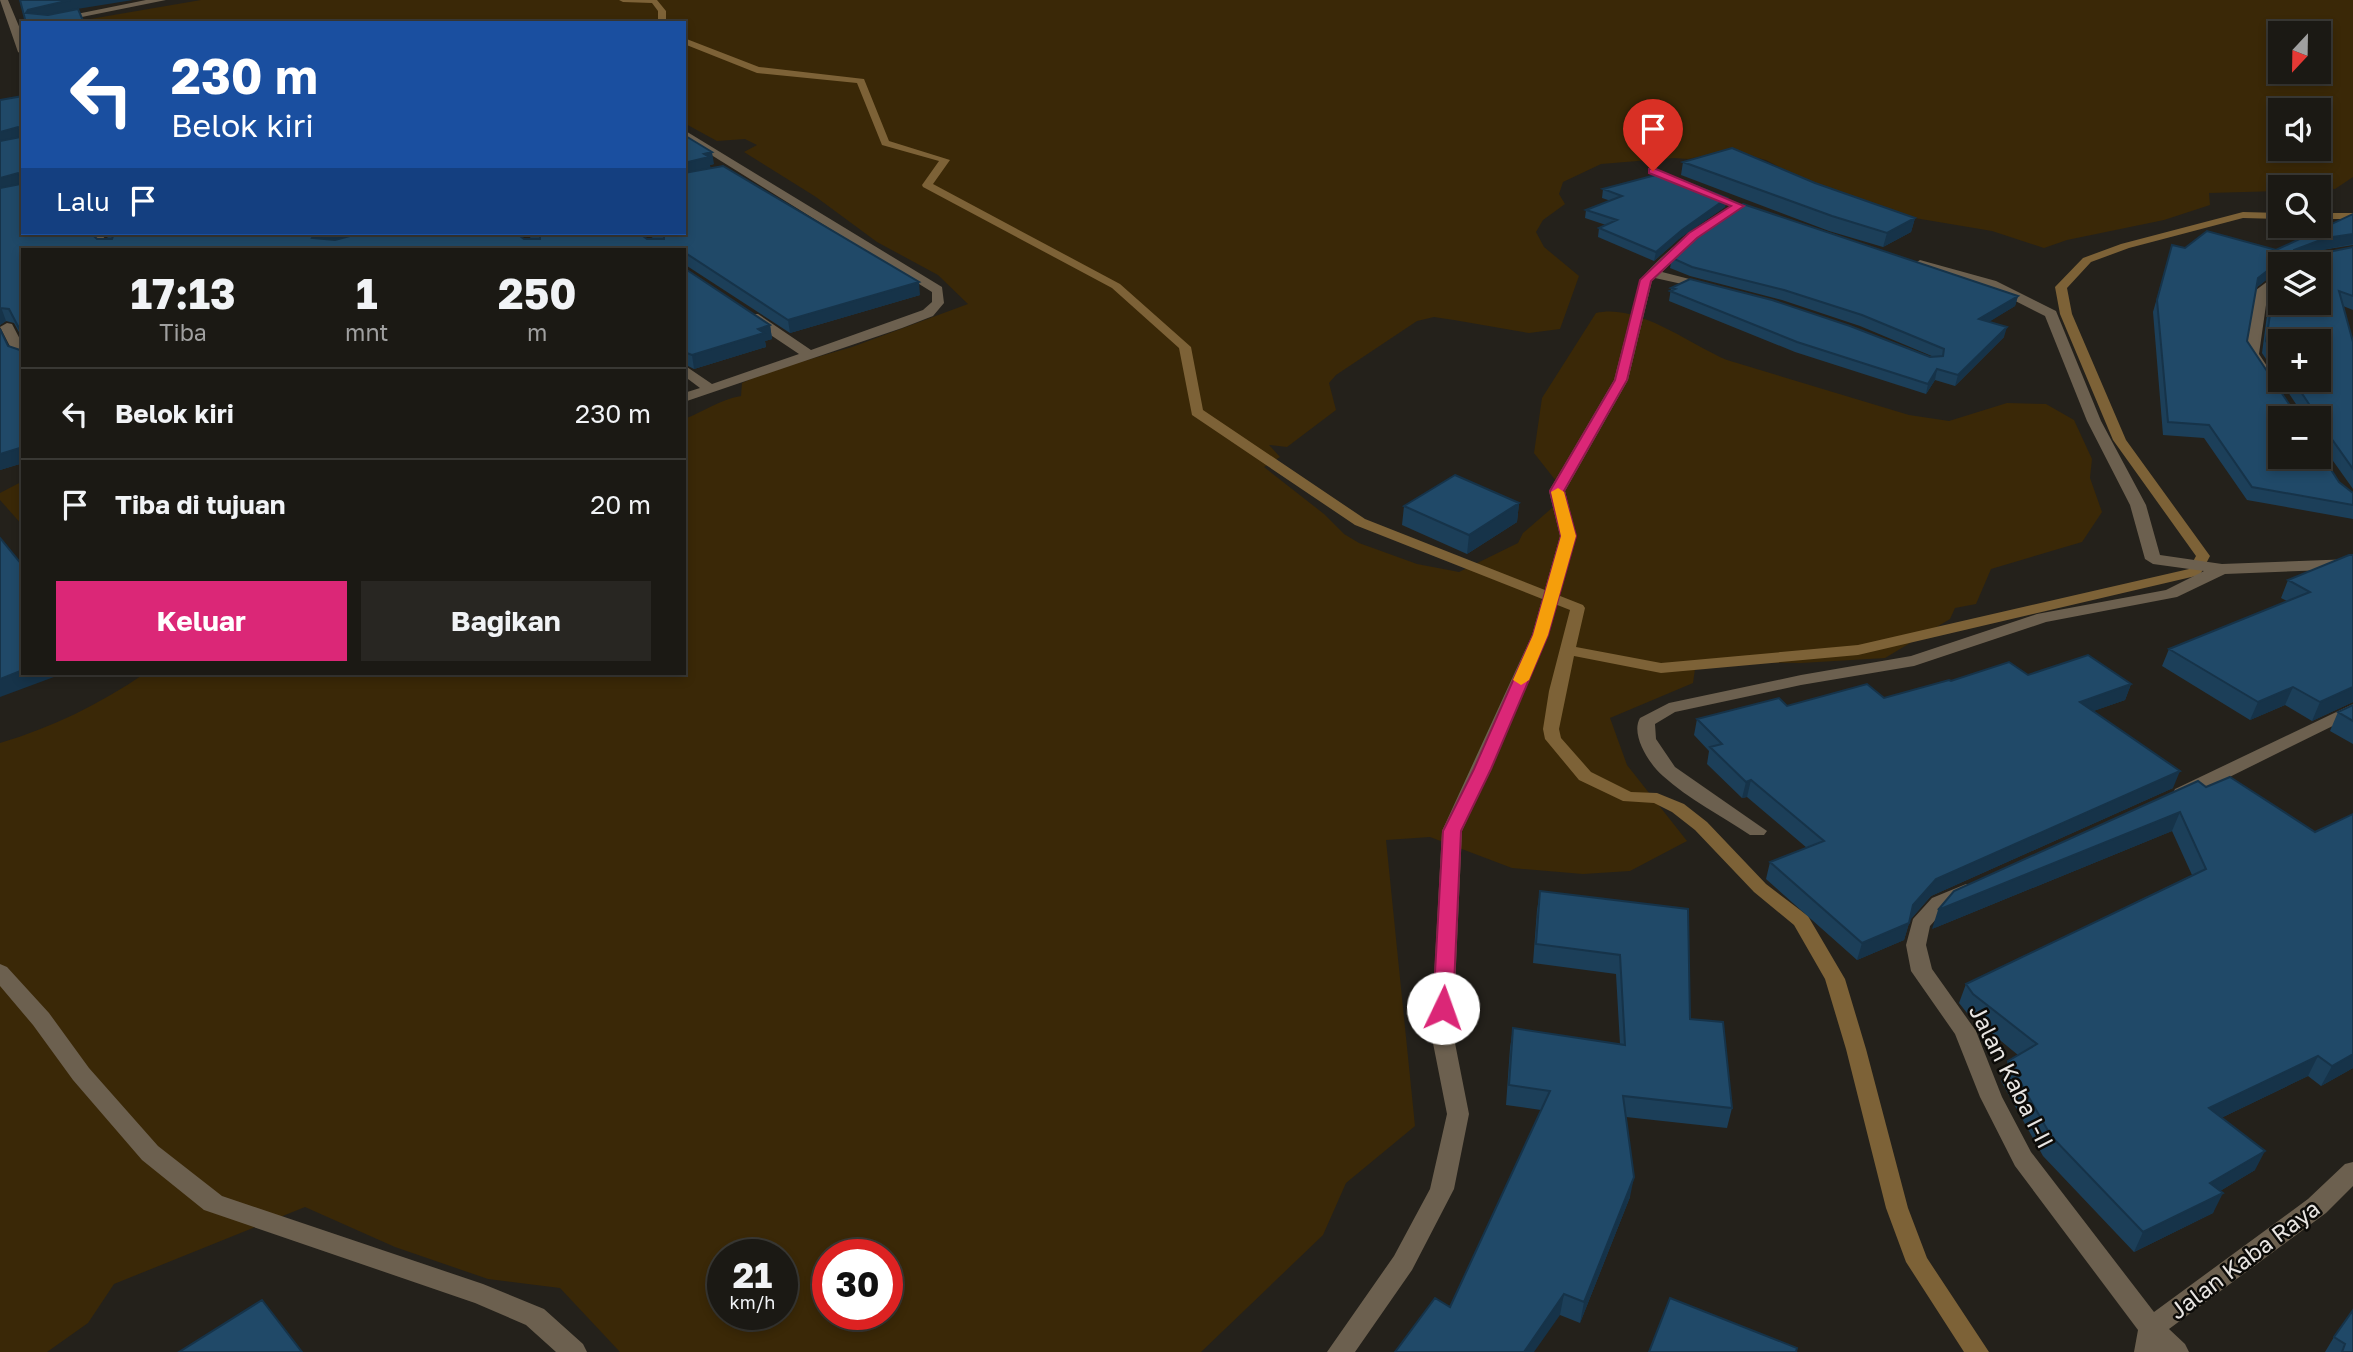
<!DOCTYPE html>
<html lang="id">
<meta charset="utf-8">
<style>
:root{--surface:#1b1914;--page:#282622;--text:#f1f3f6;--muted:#a0a0a0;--line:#393834;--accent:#db2777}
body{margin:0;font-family:"Golos Text",sans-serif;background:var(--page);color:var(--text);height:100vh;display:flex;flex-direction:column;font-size:26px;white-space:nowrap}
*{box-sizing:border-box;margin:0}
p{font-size:23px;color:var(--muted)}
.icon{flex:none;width:38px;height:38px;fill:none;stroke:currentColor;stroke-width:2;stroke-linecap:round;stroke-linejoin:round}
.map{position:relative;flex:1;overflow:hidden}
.details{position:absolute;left:21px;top:248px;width:665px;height:427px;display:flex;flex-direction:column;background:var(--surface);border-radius:0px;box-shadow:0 4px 10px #0003,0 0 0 2px var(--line)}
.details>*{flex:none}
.hud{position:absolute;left:21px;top:21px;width:665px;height:214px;border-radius:0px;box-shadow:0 4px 10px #0003,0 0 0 2px var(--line);background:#1a4fa0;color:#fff;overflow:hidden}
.needle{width:46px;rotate:202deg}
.fabs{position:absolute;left:2268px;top:21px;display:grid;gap:14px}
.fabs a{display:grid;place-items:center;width:63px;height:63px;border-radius:0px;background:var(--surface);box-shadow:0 4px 10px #0003,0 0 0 2px var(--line);font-size:35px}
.speed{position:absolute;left:707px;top:1239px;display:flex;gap:14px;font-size:35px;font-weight:700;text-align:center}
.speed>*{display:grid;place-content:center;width:91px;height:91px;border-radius:50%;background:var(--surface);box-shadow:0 4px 10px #0003,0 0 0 2px var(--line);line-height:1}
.speed small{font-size:18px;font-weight:400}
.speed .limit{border:10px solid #d22;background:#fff;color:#111}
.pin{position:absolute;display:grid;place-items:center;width:60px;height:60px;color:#fff;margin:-72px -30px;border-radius:50% 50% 50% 0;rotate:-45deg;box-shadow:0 0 7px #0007}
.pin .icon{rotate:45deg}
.me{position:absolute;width:77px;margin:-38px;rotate:3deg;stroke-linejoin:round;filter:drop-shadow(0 0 5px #0008)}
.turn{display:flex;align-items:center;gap:24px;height:147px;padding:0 35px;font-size:32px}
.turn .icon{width:91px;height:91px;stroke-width:2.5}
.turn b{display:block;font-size:49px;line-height:60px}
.then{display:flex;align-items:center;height:66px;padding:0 35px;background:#0003;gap:14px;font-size:26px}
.eta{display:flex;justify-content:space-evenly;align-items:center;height:119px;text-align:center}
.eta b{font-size:42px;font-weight:700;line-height:49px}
.button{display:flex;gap:14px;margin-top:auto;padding:14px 35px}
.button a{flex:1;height:80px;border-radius:0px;background:var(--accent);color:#fff;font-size:28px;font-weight:700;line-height:80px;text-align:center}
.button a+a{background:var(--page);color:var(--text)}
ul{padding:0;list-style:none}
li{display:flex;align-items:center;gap:21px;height:91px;padding:0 35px;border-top:2px solid var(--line)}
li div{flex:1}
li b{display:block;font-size:26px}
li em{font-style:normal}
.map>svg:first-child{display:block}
</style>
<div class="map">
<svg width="2353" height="1352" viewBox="0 0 2353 1352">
<rect width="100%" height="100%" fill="#24211b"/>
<!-- green -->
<path fill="#3a2807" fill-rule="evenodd" d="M201,0h2152v177l-18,12 -55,-2v4l-71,2 1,12 -46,15 -97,20 -23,8 -52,-17 -101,-17 -90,-35 -35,-19 -29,-7h-17l-32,6 -14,-1 -73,6 -38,18 -4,12 6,10 -22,16 -7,12 8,15 35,29 -19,53 -31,4 -75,-13 -20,-3 -17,4 -81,54 -7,8 7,27 -49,37 -18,-2 11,12 -16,10 60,47 20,20 15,9 58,21 42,8 59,-29 5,-10 44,-38 -33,-42 8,-55 54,-85c42,-10 93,31 131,47l182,55 40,6 58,-18 39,1 28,16 18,39 -2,19 12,34 -20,30 -91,27 -15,35 -21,4 -5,11 -65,39 -84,5 -105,-1 -3,21 -83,35 17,47 60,76 -57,30 -47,3 -71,-6 -82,-31 -44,3 29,286 -69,57 -23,52 -122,117h-581l-60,-64 -72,-9 -93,-32 -90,-40 -191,77 -26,39 -41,29h-47v-609c51,-15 100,-39 144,-69h540v-255c22,-8 34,-19 57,-23l1,-13 24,-11 86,-25 116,-43 -30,-29 -61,-33 -61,-45 -72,-45 13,-7 -12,-6 -28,2 -33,-18v-100h-617zM2280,33h39v39h-39zM2280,110h39v39h-39zM723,1255h59v59h-59zM828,1255h59v59h-59z
M23,481v45l-23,-26v-7z"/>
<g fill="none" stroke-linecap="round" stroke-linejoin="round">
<!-- stream -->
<path fill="#7d6237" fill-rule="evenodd" d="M619,0h38l9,11v12h-8v-12l-6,-8 -29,-1z
M684,38l75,29 105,12 25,62 61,19 -17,24 187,100 71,63 12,63 162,109 218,86 2,3 -9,39 85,16 197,-18 331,-76 7,-13 -83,-116 -53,-126 -5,-27 28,-29 38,-14 122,-32 37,1v6l-37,-1 -114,30 -38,14 -24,26 5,26 54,126 84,116 -10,19 -342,80 -197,18 -87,-17 -15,73 2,9 30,34 40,20 26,1 27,11 23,18 59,62 42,32 37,63 21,70 42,159 19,50 62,94h-25l-58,-90 -20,-54 -40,-159 -21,-70 -31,-54 -40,-33 -59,-62 -23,-18 -18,-9 -31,-2 -44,-21 -34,-41 -2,-10 6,-38 21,-81 -215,-85 -163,-110 -13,-67 -67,-60 -189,-101 -1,-2 17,-24 -57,-16 -25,-62 -100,-10 -73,-29z
M2319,213h34v6h-34z"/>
<!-- minor -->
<path fill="#6c604f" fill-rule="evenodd" d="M0,0h8l15,36v19l-5,-3z
M146,0h20l-114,23h-20z
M684,130l258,157 2,16 -11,13 -31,12 -218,74v-9l16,-5 -16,-12v-11l28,19 87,-30 -51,-34v-6h10l53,36 112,-40 9,-8v-10l-248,-154z
M1649,169h8l31,14 -10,2 -29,-12z
M1735,204l10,2 -48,32 -35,34 47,12v6l-54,-12 -3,3 -24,99 -63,111 11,45 -28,99 -86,196 -9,202 16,81 -15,75 -42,81 -57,82h-28l67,-96 36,-67 17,-75 -16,-81 11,-202 90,-196 28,-99 -11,-45 65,-111 26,-100c25,-30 60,-55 95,-76z
M88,233h12l15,17h-12z
M1920,260l76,21 60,30 45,110 45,84 14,50 62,9 131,-5v10l-128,5 -48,23 -131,25 -132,44 -113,19 -126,27 -20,12 1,15 19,28 92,64 -3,4h-14c-28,-19 -62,-36 -87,-59 -13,-11 -33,-41 -23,-58l29,-15 132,-28 110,-19 126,-42 129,-24 38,-19 -51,-7 -8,-5 -15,-54 -43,-84 -42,-105 -57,-29 -72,-20 -2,-3z
M2280,272v10l-12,9 -9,63 10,15 -7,4 -5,-1 -12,-18 11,-64z
M7,323l5,1 11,21v17l-7,-4 -16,-31z
M2353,704v12l-164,81h-14l-2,-4 2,-4z
M1966,884l7,2 3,5 -3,5 -27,12 -16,18 -4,19 6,24 44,62 26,66 29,55 123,160 154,-113 37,-35 8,-2v24l-27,27 -157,116 16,15 4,8h-55l4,-22 -123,-164 -35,-69 -25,-63 -44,-63 -5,-26 7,-26 19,-21z
M0,964l7,3 42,46 40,55 69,78 64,50 261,88 61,25 39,35 4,8h-31l-30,-27 -51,-22 -271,-93 -62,-50 -69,-80 -40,-55 -33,-39z"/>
</g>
<!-- wall -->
<path fill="#1c3f59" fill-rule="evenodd" d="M23,96v137l86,6 -6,-6h413l8,6h8l-7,-6h114l8,6h7l-8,-6h38v-98l30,29 -4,1v3l210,127 -130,38 -106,-69v-14h-661v213l-23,7 8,-124 12,4v-16l-6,-11 -8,-2 -6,4v-225z
M1683,162l132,21 100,35 -4,14 -28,15 -54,-16 -148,-56z
M1603,189l124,9 -2,9 -45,31 -26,23 -56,-24 1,-9 7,-3 -21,-7 1,-8 25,-9 -9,-3z
M2353,214v31l-31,5 -14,5h6l39,-8v63l-10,-4 10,36v147l-27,-38 -7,-1v-32h-39l73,87v14l-106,-19 -43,-62 -41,-3 -10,-123 19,-67 13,3 91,2zM2280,264h39l-44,17 -5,11 -8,61 36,54h-7l-44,-66 9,-53 24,-19zM2280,341l39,39h-39z
M1672,258l346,38 -3,10 -27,16 16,15 -49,49 -20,-6 -9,14 -131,-42 -126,-51 2,-13 259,69h4l-74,-31 -78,-26 -92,-24 -20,-8z
M684,268l86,57 2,14 -7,2 1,6 -72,22 -10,-5z
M1519,503l-2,19 -50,32 -65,-29 2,-19z
M2353,555v147l-41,19 -27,-16 -35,15 -88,-54 7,-17 118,-48 -6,-3 7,-18z
M2028,675l103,9 -6,16 -32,11 80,77 -242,108 -21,24 -6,20 -47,20 -91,-81 4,-17 37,-14 -60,-51 -5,1 -35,-34 2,-13 -15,-16 3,-16 90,-13 97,-8 67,-17z
M2353,705v39l-23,-13 8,-19z
M2206,787l109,45 38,-18v254l-32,18 -13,-10 -87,42 34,52 -35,21 -7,22 -79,39 -91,-96 -42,-75 7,-20 10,-6 -51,-42 -8,-10 7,-19 226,-109 -20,-44 -240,98z
M1540,891l148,18 2,110 42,89 -5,20 -101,-11 4,80 -50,126 -20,-8 -110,-8 91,-197 -35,-5 4,-57 3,-20 107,16 -4,-70 -83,-11 4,-53z
M2353,1310v42h-28l9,-15z"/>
<!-- shaded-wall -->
<path fill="#163349" d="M70,0h63l-56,9 -46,11 -5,-7 2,-3z
M18,127l5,11 -23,6v-12z
M712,152l2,12 -4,1 1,4 -27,7v-13l20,-9z
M18,173l5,12 -23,6v-13z
M1727,198l-2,9 -45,31 -26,23 2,-9 26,-22z
M1915,218l-4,14 -28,15 4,-14z
M321,233h49l-53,14 -5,-9 2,-3z
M2353,234v10l-31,6 -32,12 4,-12 32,-12z
M2284,258l-2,6h-2v5l-27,21 5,-12z
M919,282l1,13 -130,38 -2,-13z
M2018,296l-3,10 -39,24 3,-11z
M1,307l5,14 -6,4v-17z
M770,325l2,14 -7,2 1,6 -72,22 -2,-14z
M2007,327l-3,10 -49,49 3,-11z
M1937,369l-2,11 -9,14 2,-10z
M23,447v16l-23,7v-16z
M1519,503l-2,19 -50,32 2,-19z
M23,670v4h39l-62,23v-18z
M2131,684l-6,16 -51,18 6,-16z
M2293,687l-8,18 -35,15 8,-18z
M2353,687v15l-41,19 8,-19z
M2180,771l-7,17 -242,108 -23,26 5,-17 23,-26z
M1751,780l-4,17 -5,1 4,-16z
M2180,812l-8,19 -240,98 6,-19z
M1909,923l-5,17 -47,20 5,-17z
M2353,1054v14l-32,18 11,-20z
M2318,1056l-10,20 -108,52 9,-20z
M2265,1151l-10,19 -55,33 10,-20z
M1634,1177l-4,20 -50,126 4,-21z
M2223,1193l-10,20 -79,39 9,-20z
M1564,1294l-4,21 -26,37h-10z"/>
<!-- building -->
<path fill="#204968" stroke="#163349" stroke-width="2" fill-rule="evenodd" d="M20,0h50l-42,10 -2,3 22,2 30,-6 6,14h-58z
M23,96v137h68l6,6h15l1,-3 -3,-3h211l-7,2 -2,3 23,2 26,-7h155l8,6h16v-4l-3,-2h102l8,6h17v-4l-4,-2h24v-60l39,-7 196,116 -131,38 -104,-68v-2h-661v197l-23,7v-125l8,17 12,4v-20l-11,-21 -9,-1v-120l21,-4v-8l-3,-3 -18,5v-37l21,-4v-8l-3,-2 -18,5v-32z
M684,135l28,17 -8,2 5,3 -25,6z
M1732,148l83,35 100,35 -28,15 -55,-17 -149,-54z
M1663,173l64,25 -45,32 -26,22 -57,-24 18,-8 -31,-10 36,-14 -19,-7z
M1743,204l275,92 -39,23 28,8 -49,48 -21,-6 -9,15 -131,-42 -127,-51 5,-2 -4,-1 19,-9 82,21 78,26 80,31 13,-1 1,-7 -82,-34 -78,-25 -92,-23 -20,-9 28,-28z
M2353,214v20l-27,4 -32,12v4l20,1 39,-8v49l-14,-5 14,51v127l-22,-31 -9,-1v4l-3,1v-24h-39v39h39v-6l20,31 14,11v12l-101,-18 -43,-62 -41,-3 -11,-122 15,-55 13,3 22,-17 69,19zM2284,258l3,2v4h32v39h-39v-27l-5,5 -9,60 14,21v-21h39v39h-26l16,24 -2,4 -16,-1 -44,-66 11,-63z
M684,268l86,57 -12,4 6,4 -72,22 -8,-3z
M1455,475l64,28 -50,32 -65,-29z
M0,538l23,28v104l-23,9z
M2349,555h4v132l-33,15 -27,-15 -35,15 -89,-53 141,-57 -22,-12z
M2088,655l43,29 -51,18 100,69 -244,108 -23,26 -4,18 -47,20 -92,-81 54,-21 -73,-61 -5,2 -36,-35 12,-3 -25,-25 82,-21 8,8 80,-22 17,14 65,-18 2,1 58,-19 19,13z
M2353,705v16l-15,-9z
M2230,777l85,55 38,-18v240l-21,12 -14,-10 -109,52 56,43 -55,32 13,10 -80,39 -92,-96 -43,-75 29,-17 -64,-50 -7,-10 240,-115 -26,-57 -242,98 16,-19 244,-110 8,6z
M1540,891l148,18 2,110 33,3 9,86 -109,-12 11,81 -50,125 -20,-8 -40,58h-129l40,-54 15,9 100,-216 -41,-6 4,-57 112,17 -5,-90 -84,-11z
M1670,1298l127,50 -1,4h-147z
M262,1300l40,52h-123z
M2353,1310v42h-11l3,-8 -11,-7z"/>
<!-- route -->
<path fill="#db2777" stroke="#8e194d" stroke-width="2" d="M1649,169h7l88,37 -47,32 -46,43 -24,99 -63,111 12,45 -28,99 -57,134 -30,62 -8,177 -3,5h-14l-3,-5 10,-177 31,-62 59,-134 28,-99 -11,-45 65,-111 25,-100 49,-47 42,-27 -82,-33z"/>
<!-- slow -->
<path fill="#f59e0b" d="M1558,488l6,4 12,44 -28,99 -19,45 -8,5 -8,-5 20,-45 28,-99 -10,-44z"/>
<g text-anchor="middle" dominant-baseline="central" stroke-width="5" stroke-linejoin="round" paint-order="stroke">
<!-- near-street labels -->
<g font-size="23" fill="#e8e5e2" stroke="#0c0b08">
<text transform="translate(2012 1076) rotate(63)">Jalan Kaba I-II</text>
<text transform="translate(2244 1259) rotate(-37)">Jalan Kaba Raya</text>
</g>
</g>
</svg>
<div class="fabs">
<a><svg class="needle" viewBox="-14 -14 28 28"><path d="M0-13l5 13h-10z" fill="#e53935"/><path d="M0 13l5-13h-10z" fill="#a0a0a0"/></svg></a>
<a><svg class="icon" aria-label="sound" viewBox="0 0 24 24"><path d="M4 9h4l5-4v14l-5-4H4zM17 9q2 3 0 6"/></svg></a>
<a><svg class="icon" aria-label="search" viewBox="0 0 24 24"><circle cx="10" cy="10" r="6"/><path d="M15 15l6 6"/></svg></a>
<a><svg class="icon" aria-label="layers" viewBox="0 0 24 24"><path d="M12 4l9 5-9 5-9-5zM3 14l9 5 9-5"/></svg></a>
<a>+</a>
<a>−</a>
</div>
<div class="speed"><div>21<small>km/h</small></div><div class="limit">30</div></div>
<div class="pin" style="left:1653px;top:171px;background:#d93025"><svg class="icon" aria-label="arrive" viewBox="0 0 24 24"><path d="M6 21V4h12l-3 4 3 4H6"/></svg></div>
<svg class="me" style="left:1443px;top:1008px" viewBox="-20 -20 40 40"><circle r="19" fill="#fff"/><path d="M0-13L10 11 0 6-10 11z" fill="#db2777"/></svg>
<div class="hud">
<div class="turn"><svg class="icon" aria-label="left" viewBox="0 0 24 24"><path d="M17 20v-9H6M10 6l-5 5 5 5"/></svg><div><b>230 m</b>Belok kiri</div></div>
<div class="then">Lalu<svg class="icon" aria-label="arrive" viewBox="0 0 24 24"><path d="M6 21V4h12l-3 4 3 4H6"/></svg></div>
</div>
<section class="details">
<div class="eta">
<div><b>17:13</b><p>Tiba</p></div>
<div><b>1</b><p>mnt</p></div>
<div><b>250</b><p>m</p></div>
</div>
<ul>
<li><svg class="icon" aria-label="left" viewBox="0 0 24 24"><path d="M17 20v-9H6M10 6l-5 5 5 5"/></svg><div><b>Belok kiri</b></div><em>230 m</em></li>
<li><svg class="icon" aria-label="arrive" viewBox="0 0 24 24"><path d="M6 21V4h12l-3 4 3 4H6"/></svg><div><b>Tiba di tujuan</b></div><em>20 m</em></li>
</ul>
<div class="button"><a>Keluar</a><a>Bagikan</a></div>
</section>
</div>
